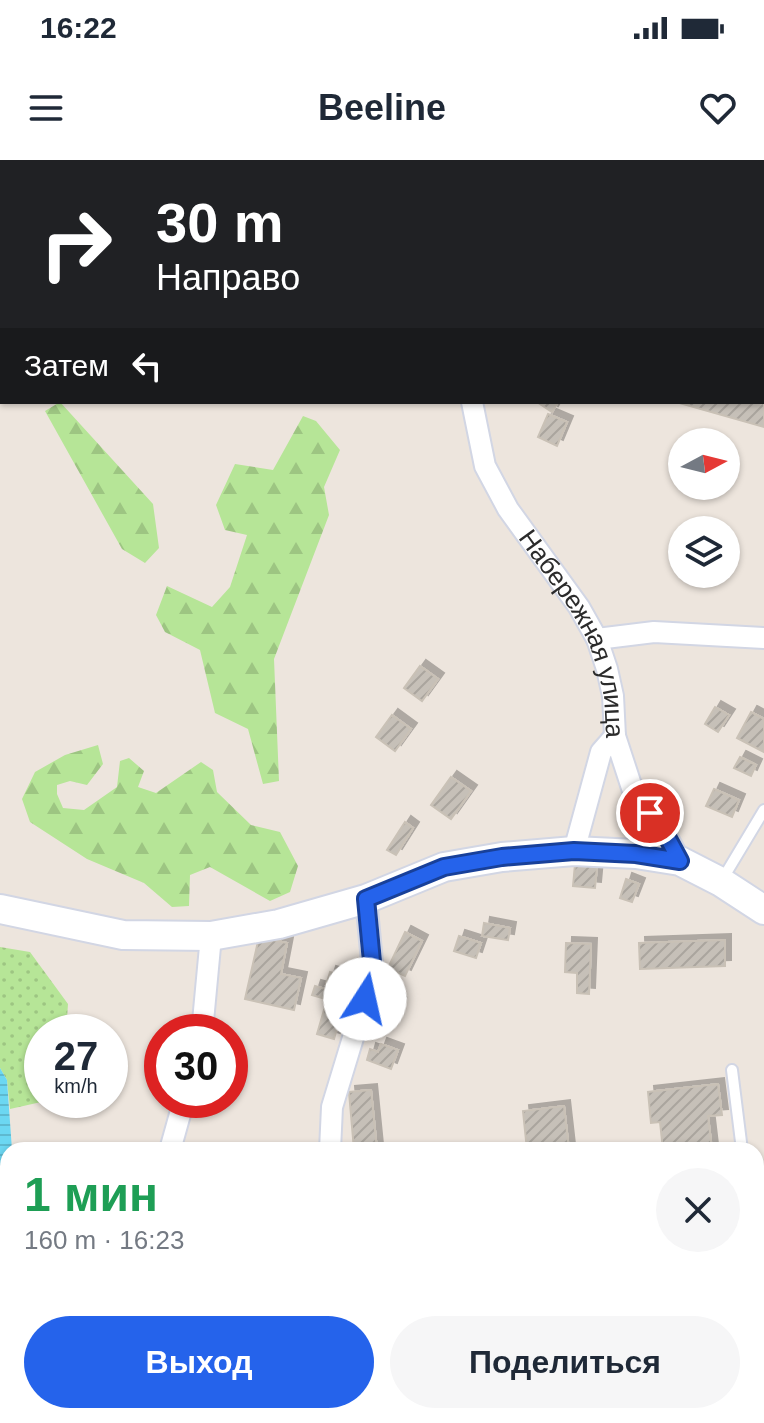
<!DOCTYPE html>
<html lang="ru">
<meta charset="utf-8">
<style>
:root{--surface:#fff;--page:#f6f6f7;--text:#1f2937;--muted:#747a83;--accent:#2563eb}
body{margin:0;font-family:Helvetica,sans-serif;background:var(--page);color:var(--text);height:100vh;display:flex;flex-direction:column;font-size:30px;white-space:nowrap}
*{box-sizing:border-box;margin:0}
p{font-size:26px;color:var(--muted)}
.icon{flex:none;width:44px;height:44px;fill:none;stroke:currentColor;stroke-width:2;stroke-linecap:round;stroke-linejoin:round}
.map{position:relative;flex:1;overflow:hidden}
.details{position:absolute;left:0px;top:982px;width:764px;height:282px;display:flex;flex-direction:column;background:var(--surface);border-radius:24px 24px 0 0;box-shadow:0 2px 6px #0004}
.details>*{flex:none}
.banner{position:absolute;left:0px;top:0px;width:764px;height:244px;box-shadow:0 2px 6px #0004;background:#202124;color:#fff;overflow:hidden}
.needle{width:52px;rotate:83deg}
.tools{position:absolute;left:668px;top:268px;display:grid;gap:16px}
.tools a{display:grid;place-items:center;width:72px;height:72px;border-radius:50%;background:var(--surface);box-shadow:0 2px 6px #0004;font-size:40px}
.speed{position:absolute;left:24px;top:854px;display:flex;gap:16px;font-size:40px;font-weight:700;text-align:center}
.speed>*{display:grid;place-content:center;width:104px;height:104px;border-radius:50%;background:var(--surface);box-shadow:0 2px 6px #0004;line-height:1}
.speed small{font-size:20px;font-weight:400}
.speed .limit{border:12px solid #d22;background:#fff;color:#111}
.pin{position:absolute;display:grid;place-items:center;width:68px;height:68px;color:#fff;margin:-34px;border:4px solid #fff;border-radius:50%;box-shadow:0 2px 8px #0007}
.me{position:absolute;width:88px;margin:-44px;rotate:10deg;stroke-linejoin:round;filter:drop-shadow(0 0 6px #0008)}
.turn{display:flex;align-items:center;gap:28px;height:168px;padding:0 24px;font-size:36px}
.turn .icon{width:104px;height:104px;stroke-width:2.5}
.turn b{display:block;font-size:56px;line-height:68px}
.then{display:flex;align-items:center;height:76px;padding:0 24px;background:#0003;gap:16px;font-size:30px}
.round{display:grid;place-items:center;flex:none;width:84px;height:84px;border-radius:42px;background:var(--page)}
.overview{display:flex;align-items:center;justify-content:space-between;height:136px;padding:0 24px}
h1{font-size:48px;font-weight:600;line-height:60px;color:#1e9e55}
.button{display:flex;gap:16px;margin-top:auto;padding:16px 24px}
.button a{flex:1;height:92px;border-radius:48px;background:var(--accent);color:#fff;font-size:32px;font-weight:600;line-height:92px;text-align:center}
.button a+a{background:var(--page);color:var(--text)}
.status{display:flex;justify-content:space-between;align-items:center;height:56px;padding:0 40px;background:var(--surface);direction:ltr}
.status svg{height:22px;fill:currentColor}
header{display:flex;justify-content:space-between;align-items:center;height:104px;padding:0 24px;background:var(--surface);font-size:36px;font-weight:600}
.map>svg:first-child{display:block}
</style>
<div class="status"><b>16:22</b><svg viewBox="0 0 49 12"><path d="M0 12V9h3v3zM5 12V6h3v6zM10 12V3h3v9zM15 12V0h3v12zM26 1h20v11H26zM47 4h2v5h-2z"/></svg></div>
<header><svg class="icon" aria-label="menu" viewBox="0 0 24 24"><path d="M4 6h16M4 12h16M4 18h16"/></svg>Beeline<svg class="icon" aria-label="heart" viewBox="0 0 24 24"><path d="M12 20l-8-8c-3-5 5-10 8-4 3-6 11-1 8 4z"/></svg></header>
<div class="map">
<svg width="764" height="1263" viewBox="0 0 764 1263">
<defs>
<pattern id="grass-dots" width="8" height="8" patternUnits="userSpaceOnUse" patternTransform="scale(2)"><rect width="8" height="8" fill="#b6e597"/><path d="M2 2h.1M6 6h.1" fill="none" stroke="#9dc582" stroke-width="1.8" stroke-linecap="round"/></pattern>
<pattern id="forest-firs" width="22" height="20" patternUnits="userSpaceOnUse" patternTransform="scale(2)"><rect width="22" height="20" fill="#b6e597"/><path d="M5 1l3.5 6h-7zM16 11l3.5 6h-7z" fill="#9dc582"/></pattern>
<pattern id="water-rules" width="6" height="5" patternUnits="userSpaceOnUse" patternTransform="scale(2)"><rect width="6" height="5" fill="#6cd7f2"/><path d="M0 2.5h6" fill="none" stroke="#5eb9d0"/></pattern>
<pattern id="building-hatch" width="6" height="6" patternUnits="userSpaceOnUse" patternTransform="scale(2)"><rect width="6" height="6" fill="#c6c0b8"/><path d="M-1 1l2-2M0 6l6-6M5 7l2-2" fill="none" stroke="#aaa59e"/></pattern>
<filter id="shadow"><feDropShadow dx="6" dy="-6" stdDeviation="0" flood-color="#0004"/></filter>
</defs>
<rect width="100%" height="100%" fill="#ede5dd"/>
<!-- grass -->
<path fill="url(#grass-dots)" d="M0,787l30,5 38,52 -2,28h-24v68h8l-40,9 -3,-29 -7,-12z"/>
<!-- forest -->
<path fill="url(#forest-firs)" d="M60,242l93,102 6,44 -14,15 -23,-14 -77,-138z
M303,256l13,5 24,29 -16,37 5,28 -55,144 5,122 -16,3 -15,-55 -33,-16 -15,-63 -35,-18 -9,-17 11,-29 45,21 18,-20 17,-52 -22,-5 -9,-25 19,-41 38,6z
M98,585l5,19 -16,21 -17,-4 -13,4v9l6,14 21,2 33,-23 3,-26 9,-3 15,13 -6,16 18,6 45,-31 12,8 4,22 34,33 29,7 18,34 -8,26 -20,9 -60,-34 -20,8 -1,31 -17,1 -28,-24 -57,-24 -57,-37 -8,-23 13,-27 30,-17z"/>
<!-- water -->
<path fill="url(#water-rules)" d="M0,908l7,12 5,70h-4v266h5l-4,7h-9z"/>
<!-- building -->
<path fill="url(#building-hatch)" stroke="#c9c1b6" stroke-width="2" filter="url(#shadow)" d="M762,235l2,1v31l-88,-25h86z
M537,242h21l-6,10z
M548,254l19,8 -10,24 -19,-9z
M420,506l18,13 -16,22 -18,-13z
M715,547l14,8 -11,17 -13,-8z
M751,552l13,7v33l-27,-14z
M392,555l19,14 -16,22 -19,-14z
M740,597l16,8 -5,11 -17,-8z
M451,617l20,14 -20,28 -20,-14z
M714,629l25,11 -7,17 -26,-11z
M405,662l8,6 -17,27 -9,-5z
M575,704l22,2 -2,22 -22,-2z
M626,719l13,5 -7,18 -12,-4z
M484,763l26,5 -2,12 -26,-4z
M405,772l17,9 -17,35 -17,-8z
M459,776l22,7 -5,15 -22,-7z
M259,777l28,6 -6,31 20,4 -7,32 -49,-11z
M725,780v26l-85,3 -1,-26z
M566,783l25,1 -2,50 -12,-1v-20l-12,-1z
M330,812l21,6 -4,14 -21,-7z
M315,826l31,9 -3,9 -31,-9z
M389,832l11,11 -8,8 -11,-11z
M326,843l17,5 -9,31 -17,-5z
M373,843l11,3 -7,26 -12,-3z
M381,884l17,6 -7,19 -24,-9 3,-11 8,3z
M718,924l4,31 -14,1 4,34h-49l-3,-28 -9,1 -3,-31z
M371,930l6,60h-23l-5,-58z
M564,946l5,44h-42l-4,-39z
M764,1232v23l-8,1v-23z
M379,1256h22v2l-22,2z
M584,1256h93l1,7h-93z
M677,1256h76l-45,5 1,2h-31z"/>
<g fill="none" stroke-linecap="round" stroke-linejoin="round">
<!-- service casing -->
<g stroke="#d2d6e4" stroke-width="14">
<path id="service" d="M722,720l42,-70
M732,910l10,80
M756,1110l3,26 5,6
M756,1176l8,-4
M372,1256l1,7
M524,1256l1,7
M450,1263l8,-7
M763,1263h1"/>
</g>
<!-- minor casing -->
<g stroke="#d2d6e4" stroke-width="24">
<g id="minor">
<path d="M486,2l1,-2"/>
<path id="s1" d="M472,242l13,64 23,43 71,98 18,32 10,30 6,27 2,40 18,55 33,44 14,26"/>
<path d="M597,479l57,-7 110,6"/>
<path d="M574,691l27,-99 14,-16"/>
<path d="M202,872l9,-96"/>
<path d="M170,990l14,-50"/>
<path d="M330,990l2,-43 41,-135 -7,-73"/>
<path d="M299,1263v-7"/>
</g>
</g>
<!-- secondary casing -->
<g stroke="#d2d6e4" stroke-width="32">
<path id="secondary" d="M0,749l123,26 88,1 68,-12 87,-25 78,-32 58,-10 72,-6 62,3 44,7 41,21 43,28"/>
</g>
<!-- service -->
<use href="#service" stroke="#fff" stroke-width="10"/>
<!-- minor -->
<use href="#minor" stroke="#fff" stroke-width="20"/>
<!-- secondary -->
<use href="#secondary" stroke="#fff" stroke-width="28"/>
</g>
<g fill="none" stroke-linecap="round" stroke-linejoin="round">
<!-- route casing -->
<g stroke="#184099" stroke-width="20">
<path id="route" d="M365,839l8,-27 -7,-73 78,-32 58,-10 72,-6 62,3 44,7 -14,-26 -16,-22"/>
</g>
<!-- route -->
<use href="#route" stroke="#2563eb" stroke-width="14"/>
</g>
<g text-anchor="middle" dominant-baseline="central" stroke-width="6" stroke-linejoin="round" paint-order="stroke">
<!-- street labels -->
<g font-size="26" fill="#2b2b2b" stroke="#fff">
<text stroke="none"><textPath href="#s1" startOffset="258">Набережная улица</textPath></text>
</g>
</g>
</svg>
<div class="tools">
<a><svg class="needle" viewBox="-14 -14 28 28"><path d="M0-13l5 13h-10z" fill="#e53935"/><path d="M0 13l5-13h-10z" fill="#747a83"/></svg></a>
<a><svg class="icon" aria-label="layers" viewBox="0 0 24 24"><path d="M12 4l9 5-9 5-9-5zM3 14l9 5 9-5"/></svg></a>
</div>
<div class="speed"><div>27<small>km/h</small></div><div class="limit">30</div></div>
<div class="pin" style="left:650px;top:653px;background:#d93025"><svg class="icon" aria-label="arrive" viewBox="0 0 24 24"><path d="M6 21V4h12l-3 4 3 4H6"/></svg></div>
<svg class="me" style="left:365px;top:839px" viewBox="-20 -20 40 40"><circle r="19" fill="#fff"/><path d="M0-13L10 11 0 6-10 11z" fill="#2563eb"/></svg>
<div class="banner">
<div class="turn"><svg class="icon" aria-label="right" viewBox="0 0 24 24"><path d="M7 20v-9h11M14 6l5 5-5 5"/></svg><div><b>30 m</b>Направо</div></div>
<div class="then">Затем<svg class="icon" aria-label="left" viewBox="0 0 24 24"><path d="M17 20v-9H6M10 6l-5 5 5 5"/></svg></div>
</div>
<section class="details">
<div class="overview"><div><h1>1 мин</h1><p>160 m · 16:23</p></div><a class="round"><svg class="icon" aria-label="close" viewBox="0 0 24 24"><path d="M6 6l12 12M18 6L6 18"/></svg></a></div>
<div class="button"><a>Выход</a><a>Поделиться</a></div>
</section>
</div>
